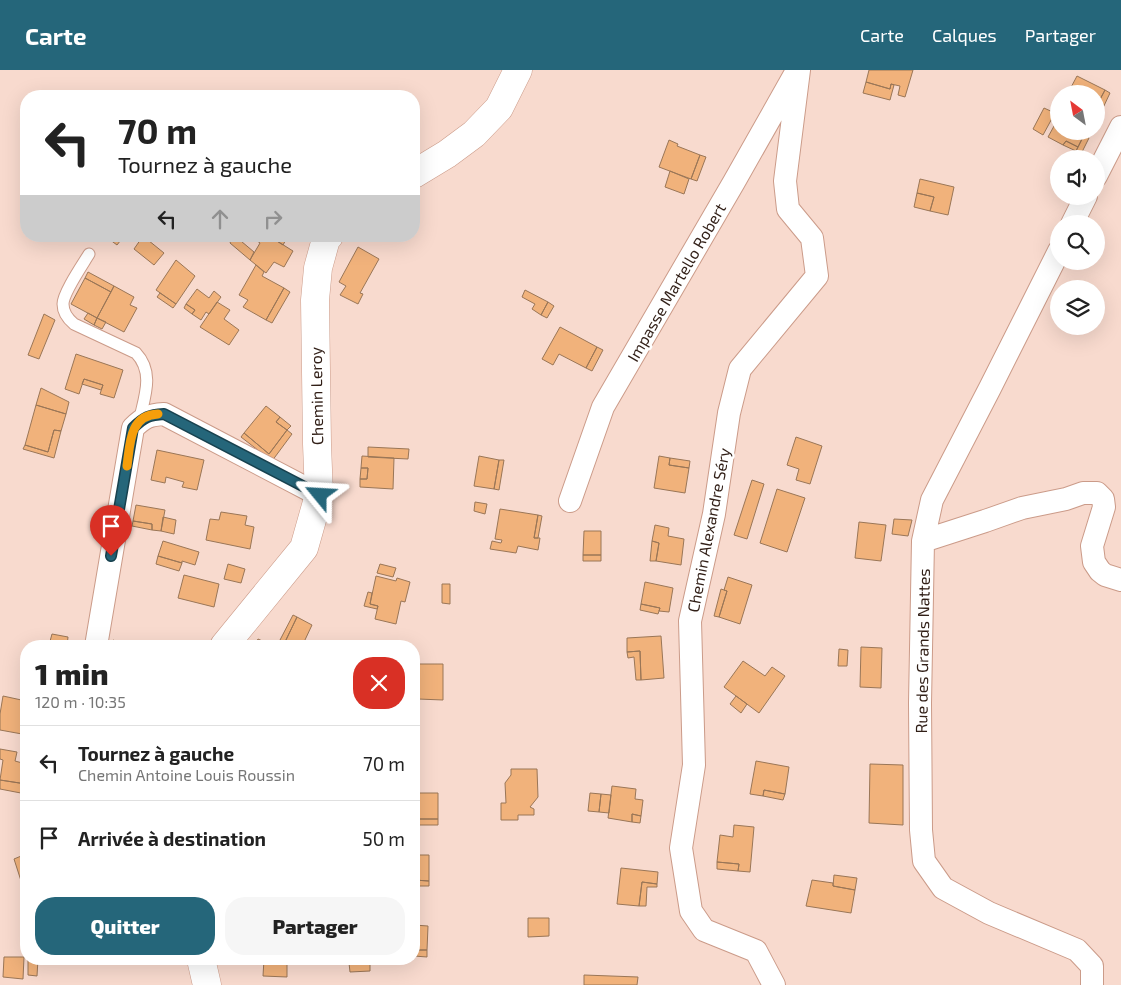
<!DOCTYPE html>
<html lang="fr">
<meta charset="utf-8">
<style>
:root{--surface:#fff;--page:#f6f6f6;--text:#222;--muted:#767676;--line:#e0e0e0;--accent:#25667a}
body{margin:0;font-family:"Exo 2",sans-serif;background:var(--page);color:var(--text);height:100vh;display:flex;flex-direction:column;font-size:19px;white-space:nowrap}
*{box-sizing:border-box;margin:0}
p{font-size:16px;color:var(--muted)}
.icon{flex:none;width:28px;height:28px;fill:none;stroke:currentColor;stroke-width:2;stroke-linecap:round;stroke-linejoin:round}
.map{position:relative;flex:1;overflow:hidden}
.details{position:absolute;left:20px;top:570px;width:400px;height:325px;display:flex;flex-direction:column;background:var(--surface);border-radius:20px;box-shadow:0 5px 20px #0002}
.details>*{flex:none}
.guide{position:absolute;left:20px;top:20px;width:400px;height:152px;border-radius:20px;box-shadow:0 5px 20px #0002;background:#fff;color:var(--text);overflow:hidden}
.needle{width:32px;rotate:328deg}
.controls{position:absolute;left:1050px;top:15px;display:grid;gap:10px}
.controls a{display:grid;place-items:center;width:55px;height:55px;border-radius:50%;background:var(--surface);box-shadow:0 5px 20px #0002;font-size:25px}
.pin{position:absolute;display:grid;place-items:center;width:42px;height:42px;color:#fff;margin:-51px -21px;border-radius:50% 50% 50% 0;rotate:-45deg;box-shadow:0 0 5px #0007}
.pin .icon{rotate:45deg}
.me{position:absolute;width:55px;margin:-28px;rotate:297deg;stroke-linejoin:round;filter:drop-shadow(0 0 4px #0008)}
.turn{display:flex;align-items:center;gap:18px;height:105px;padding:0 15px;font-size:22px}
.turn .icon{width:65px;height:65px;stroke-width:2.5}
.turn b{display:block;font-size:35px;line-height:42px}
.lanes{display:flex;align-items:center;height:48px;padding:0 15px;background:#0003;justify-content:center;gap:25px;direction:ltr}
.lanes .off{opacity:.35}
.round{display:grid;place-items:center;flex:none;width:52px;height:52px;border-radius:20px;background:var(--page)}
.head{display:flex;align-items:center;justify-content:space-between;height:85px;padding:0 15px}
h1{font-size:30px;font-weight:800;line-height:38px}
.cta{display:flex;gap:10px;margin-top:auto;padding:10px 15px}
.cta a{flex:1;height:58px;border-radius:20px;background:var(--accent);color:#fff;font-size:20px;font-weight:800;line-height:58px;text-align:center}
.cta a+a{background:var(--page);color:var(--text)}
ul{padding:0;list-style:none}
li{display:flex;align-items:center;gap:15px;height:75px;padding:0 15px;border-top:1px solid var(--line)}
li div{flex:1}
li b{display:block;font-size:19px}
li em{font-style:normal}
header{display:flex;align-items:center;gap:30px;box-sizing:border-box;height:70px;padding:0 25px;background:var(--accent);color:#fff}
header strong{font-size:24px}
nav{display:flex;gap:28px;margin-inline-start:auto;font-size:18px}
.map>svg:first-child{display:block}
</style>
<header>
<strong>Carte</strong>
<nav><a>Carte</a><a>Calques</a><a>Partager</a></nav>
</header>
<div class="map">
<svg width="1121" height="915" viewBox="0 0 1121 915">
<rect width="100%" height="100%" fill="#f8dace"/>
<!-- building -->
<path fill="#f1b27b" stroke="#9a7657" d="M869,0h44l-8,27 -7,-2 2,-9 -9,-2 -1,5 -24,-7z
M1077,6l28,14 -9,17 6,3 -6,11v-27l-28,-1z
M866,12l24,7 1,-5 3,1 -4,15 -27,-7z
M1105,20l5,3 -8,17 -6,-3z
M1044,38l11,5 -12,22 -10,-6z
M1059,47v14h27l-8,16 -12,-6 -3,4 -15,-8z
M1084,65l5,3 -8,16 -5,-3z
M669,70l9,4 -1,2 23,9 -9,24 -32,-12z
M1066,71l12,6 -2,4 -13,-6z
M700,85l6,2 -9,24 -6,-2z
M670,101l19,8 -5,15 -19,-7z
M920,109l34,8 -6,28 -18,-4 4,-14 -17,-4z
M917,123l17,4 -4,14 -16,-4z
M105,166h19l-7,9z
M143,166l21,17 -10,12 -20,-16z
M233,166h2l19,16 -4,8 -20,-17z
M253,166h16l24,15 -9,16 -10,-5 -8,11 -16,-13 10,-17 -8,-6z
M269,166h19l-5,9z
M358,177l21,12 -19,34 3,1 -5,10 -18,-9 6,-9 -7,-4z
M176,190l19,16 -19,28 -20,-14z
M256,195l8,7 -2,4 22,12 -18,32 -23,-13 5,-7 -9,-5z
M88,202l26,14 -3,6 -26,-14z
M85,208l26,14 -14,26 -26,-14z
M114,216l20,11 -4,8 7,3 -13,24 -27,-14z
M284,218l6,4 -18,31 -6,-3z
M197,219l12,9 5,-7 7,6 -12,17 -3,-2 -5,8 -9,-6 3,-4 -9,-6z
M525,220l23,12 -7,13 -9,-6 3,-5 -13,-7z
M160,223l16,11 -3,4 -16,-11z
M217,232l13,8 -6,9 15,11 -10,15 -29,-18z
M548,232l6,4 -7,12 -6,-3z
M186,234l9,6 -3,4 -8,-6z
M88,243l9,5 -3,7 -10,-6z
M44,244l11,6 -16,39 -11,-4z
M97,248l9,4 -4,7 -8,-4z
M560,257l37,20 -11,21 -27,-14 -6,11 -11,-6z
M597,277l6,3 -11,21 -6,-3z
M76,284l47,16 -9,28 -14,-4 3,-9 -19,-6 -5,15 -14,-5z
M84,309l19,6 -2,5 -19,-6z
M41,318l28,14 -3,12 -30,-9z
M36,335l30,9 -5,17 -7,-1 -6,22 -23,-7z
M266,336l14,11 -4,5 11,8 -18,24 -25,-21z
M280,347l11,9 -4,4 -11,-8z
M54,360l7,1 -7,27 -31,-9 2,-4 23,7z
M287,360l5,4 -20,27 -31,-24 3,-4 25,21z
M796,367l26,9 -12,38 -14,-4 3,-11 -12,-4z
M368,377l41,2 -1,10 -40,-2z
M157,380l47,10 -7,30 -15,-3 2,-5 -18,-5 -1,6 -14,-3z
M362,386l32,2 -1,31 -33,-2v-8h7l1,-11h-7z
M479,386l20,4 -5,29 -20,-3z
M659,386l11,2 -1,7 20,3 -4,25 -31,-5z
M670,388l20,3 -1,7 -20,-3z
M499,390h5l-5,30 -5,-1z
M361,398h7l-1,11h-7z
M752,410l12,4 -17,55 -13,-4z
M777,419l28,9 -18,54 -27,-9z
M475,432l12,2 -2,10 -11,-3z
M136,435l29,5 -4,21 -9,-1v-6l-19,-3z
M500,439l38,6 -4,23h6l-2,12 -20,-4 -2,7 -26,-4 2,-8 9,2 1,-3 -7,-1z
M221,442l26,4 -2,9 9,2 -4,22 -44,-9 4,-21 9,1z
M538,445l4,1 -4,22h-4z
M163,447l13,3 -2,14 -13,-3z
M894,449l18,1 -4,16 -16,-2z
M133,451l19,3v6l-20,-4z
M859,452l27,3 -5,36 -26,-3z
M655,455l14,3 -1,8 16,3 -3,26 -25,-4 3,-18 -7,-2z
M584,461h17v24h-18z
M163,471l36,11 -4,13 -13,-4v2l-24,-7z
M652,471l7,2 -3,18h-6z
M583,485h18v6h-18z
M158,486l24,7 -3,8 -23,-7z
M228,494l17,5 -4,14 -17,-4z
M380,494l16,4 -3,9 -16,-4z
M184,505l35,9 -5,23 -36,-9z
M376,506l20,5 1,-3 13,4 -5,20 -4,-1 -5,23 -21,-5 3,-13 -8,-2z
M728,507l24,8 -12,39 -21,-7 8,-26 -3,-1z
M645,512l28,6 -4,24 -10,-1 1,-3 -19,-4z
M442,514h8v20l-8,-1z
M721,519l6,2 -8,26 -5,-1z
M368,522l4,1 -2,11 8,2 -1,3 -13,-3z
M641,534l19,4 -2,6 -18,-4z
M293,545l4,2 -12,25 -5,-2z
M297,547l15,8 -8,17 7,3 -1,1h-17l-8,-4z
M52,564l16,3 -1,9h-21v-2l3,1z
M661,566l3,42 -23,2 -1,-29 -13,1v-14z
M258,569l15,7h-19z
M113,570l16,6h-17z
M861,577l21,1 -1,40 -21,-1z
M839,579l9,1 -1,16h-9z
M640,581l1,29h-5l-2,-23 -6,1 -1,-6z
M743,591l22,15 7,-9 13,9 -26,37 -35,-26z
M414,594h29v36l-25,-1v-14h-4z
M414,615h4v14h-4z
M3,626l23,5v23h-2l-2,10 -22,-4v-16z
M736,626l11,8 -6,9 -11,-9z
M0,679l17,3 -2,9 11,3v20l-26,-4 3,-20 -3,-1z
M756,691l33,6 -4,27 -21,-4 -1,6 -13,-2z
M870,694l33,1v60l-34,-2z
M511,699h26l1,28 -8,10 4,2v6h-16v5h-17v-17h5l-1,-20 6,-8z
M0,710l26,4v10l-26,-5z
M612,716l24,3 -1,10 8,1 -2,16 -9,-2v8l-24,-4z
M764,720l21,4 -2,6 -20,-4z
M414,723h24v26h-23v6h-1z
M590,723l11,1 -2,18 -11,-1z
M601,724l10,1 -2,18 -10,-1z
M632,744l9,2 -1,7 -8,-1z
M415,749h23v6h-23z
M734,755l20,2 -4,45 -12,-1 1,-7 -22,-2 3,-27 13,2z
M26,784v56h-2l-1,-23 -9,-28z
M414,785h15v26l-15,-1z
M717,792l22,2 -1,7 -21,-2z
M621,798l37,4 -1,12 -15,-2 -3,24 -22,-2z
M834,805l23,3 -2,12 -22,-4z
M414,810l15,1v5h-15z
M812,810l21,3v3l22,4 -4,23 -45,-7z
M642,812l15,2v3h-10l-1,19h-7z
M528,848h21v18l-21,1z
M414,855l14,1 -1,24h-13z
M414,880h13v7l-13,-1z
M4,887h20l-1,22 -20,-2z
M28,889h10l-1,17 -9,-1z
M264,889h23v18l-24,-1z
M329,889h41v3l-41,2z
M370,892v9l-20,1 -1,-9z
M584,905l54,2 -1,8h-53z"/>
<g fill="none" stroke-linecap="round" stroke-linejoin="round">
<!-- service casing -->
<g stroke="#cb9b89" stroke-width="13">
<path id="service" d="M89,184c-6,10 -26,39 -26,50 0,8 5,15 11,20l62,29c19,20 8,45 3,69"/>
</g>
<!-- minor casing -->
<g stroke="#cb9b89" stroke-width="24">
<path id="minor" d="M1096,106l25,-49
M1072,154l14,-28
M1059,181l-69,137 -58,112 -9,41 -3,162 1,127 3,31 19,27 46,25 88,37 15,16v19
M570,431l33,-94 131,-225 60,-106
M923,471l62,-20 37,-13 44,-9 17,-6h14l6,6 1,8 -12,39 2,16 6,9 5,4 16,5
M96,576l37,-218c11,-11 16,-13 31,-14l155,81
M774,915l-18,-34 -52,-21 -13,-19 -10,-63 13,-83 -4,-144 24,-107 15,-101 11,-44 77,-93 -5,-38 -24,-29 -3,-28 14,-111"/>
</g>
<!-- tertiary casing -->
<g stroke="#cb9b89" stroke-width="29">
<path id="tertiary" d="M414,104l33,-20 27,-20 25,-26 19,-38
M224,576l80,-98 15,-53 -2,-51 -2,-144 3,-32 8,-29 3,-3
M201,889l6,26"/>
</g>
<!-- service -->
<use href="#service" stroke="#fff" stroke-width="11"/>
<!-- minor -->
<use href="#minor" stroke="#fff" stroke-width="22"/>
<!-- tertiary -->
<use href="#tertiary" stroke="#fff" stroke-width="28"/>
</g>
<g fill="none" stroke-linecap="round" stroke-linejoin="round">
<!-- route casing -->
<g stroke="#18424f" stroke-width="12">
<path id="route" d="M111,486l22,-128c11,-11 16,-13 31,-14l156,81"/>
</g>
<!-- route -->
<use href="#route" stroke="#25667a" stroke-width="9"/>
<!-- slow -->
<path stroke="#f59e0b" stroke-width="9" d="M127,396c3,-21 2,-51 31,-52"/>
</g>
<g text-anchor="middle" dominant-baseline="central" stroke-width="5" stroke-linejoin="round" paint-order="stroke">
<!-- street labels -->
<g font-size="16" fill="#311f17" stroke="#fff">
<text transform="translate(676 212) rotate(-60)">Impasse Martello Robert</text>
<text transform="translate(316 326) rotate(-91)">Chemin Leroy</text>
<text transform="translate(708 460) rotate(-79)">Chemin Alexandre Séry</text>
<text transform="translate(922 581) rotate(-89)">Rue des Grands Nattes</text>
</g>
</g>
</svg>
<div class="controls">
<a><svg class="needle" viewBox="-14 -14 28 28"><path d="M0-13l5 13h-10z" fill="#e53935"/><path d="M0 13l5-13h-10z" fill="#767676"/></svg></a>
<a><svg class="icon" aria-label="sound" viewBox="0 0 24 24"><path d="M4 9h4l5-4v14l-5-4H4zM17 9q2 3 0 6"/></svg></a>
<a><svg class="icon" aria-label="search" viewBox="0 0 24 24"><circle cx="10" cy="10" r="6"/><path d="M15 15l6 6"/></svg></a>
<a><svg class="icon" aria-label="layers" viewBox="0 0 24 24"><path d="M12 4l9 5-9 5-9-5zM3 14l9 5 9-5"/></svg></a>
</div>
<div class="pin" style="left:111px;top:486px;background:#d93025"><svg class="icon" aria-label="arrive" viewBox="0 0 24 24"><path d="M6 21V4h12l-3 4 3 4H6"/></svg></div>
<svg class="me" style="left:320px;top:425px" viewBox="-20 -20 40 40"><path d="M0-17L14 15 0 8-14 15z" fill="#25667a" stroke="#fff" stroke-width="4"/></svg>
<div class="guide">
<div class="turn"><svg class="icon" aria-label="left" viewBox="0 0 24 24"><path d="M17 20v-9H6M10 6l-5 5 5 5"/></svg><div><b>70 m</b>Tournez à gauche</div></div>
<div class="lanes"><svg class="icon" aria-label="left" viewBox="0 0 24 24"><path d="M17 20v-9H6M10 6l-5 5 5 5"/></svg><svg class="icon off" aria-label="ahead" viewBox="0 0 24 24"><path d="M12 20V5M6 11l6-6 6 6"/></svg><svg class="icon off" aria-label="right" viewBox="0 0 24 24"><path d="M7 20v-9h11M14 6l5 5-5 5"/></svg></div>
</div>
<section class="details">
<div class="head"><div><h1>1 min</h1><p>120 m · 10:35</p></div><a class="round" style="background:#d93025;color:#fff"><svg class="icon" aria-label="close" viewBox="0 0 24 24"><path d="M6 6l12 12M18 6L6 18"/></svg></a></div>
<ul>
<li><svg class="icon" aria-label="left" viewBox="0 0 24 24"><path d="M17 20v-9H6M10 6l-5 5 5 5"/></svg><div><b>Tournez à gauche</b><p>Chemin Antoine Louis Roussin</p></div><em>70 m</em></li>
<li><svg class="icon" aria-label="arrive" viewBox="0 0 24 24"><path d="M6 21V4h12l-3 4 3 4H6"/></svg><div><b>Arrivée à destination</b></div><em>50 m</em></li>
</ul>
<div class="cta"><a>Quitter</a><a>Partager</a></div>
</section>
</div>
